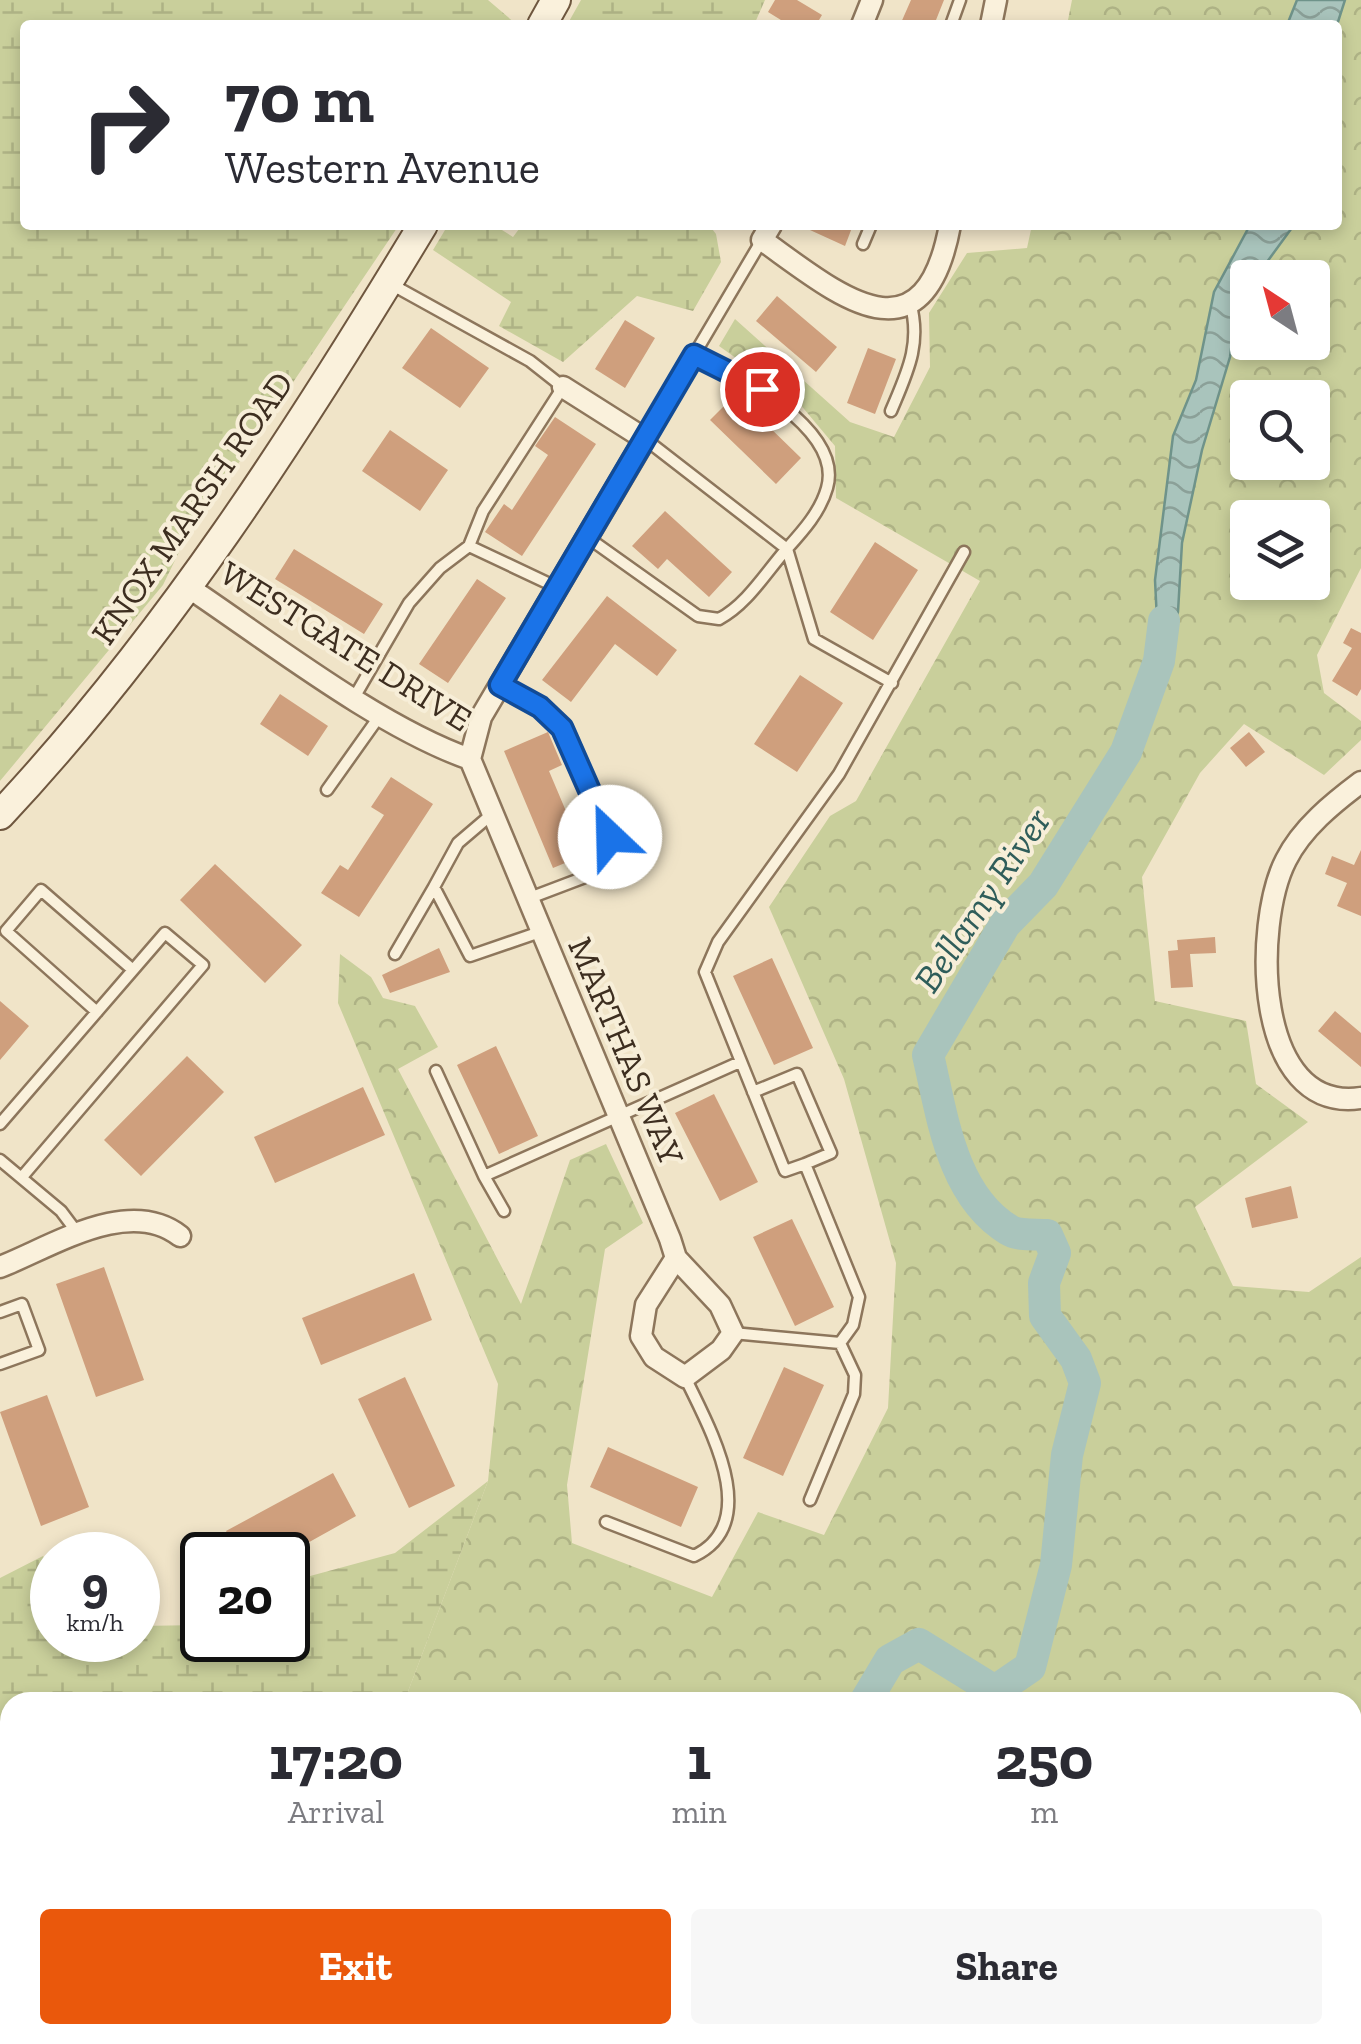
<!DOCTYPE html>
<style>
:root{--surface:#fff;--page:#f7f7f7;--text:#2b2b33;--muted:#7c7c81;--accent:#ea580c}
body{margin:0;font-family:"Zilla Slab",serif;background:var(--page);color:var(--text);height:100vh;display:flex;flex-direction:column;font-size:38px;white-space:nowrap}
*{box-sizing:border-box;margin:0}
p{font-size:32px;color:var(--muted)}
.icon{flex:none;width:55px;height:55px;fill:none;stroke:currentColor;stroke-width:2;stroke-linecap:round;stroke-linejoin:round}
.map{position:relative;flex:1;overflow:hidden}
.drawer{position:absolute;left:0px;top:1692px;width:1362px;height:352px;display:flex;flex-direction:column;background:var(--surface);border-radius:30px 30px 0 0;box-shadow:0 5px 15px #0003}
.drawer>*{flex:none}
.banner{position:absolute;left:20px;top:20px;width:1322px;height:210px;border-radius:10px;box-shadow:0 5px 15px #0003;background:#fff;color:var(--text);overflow:hidden}
.needle{width:65px;rotate:324deg}
.fabs{position:absolute;left:1230px;top:260px;display:grid;gap:20px}
.fabs a{display:grid;place-items:center;width:100px;height:100px;border-radius:10px;background:var(--surface);box-shadow:0 5px 15px #0003;font-size:50px}
.speed{position:absolute;left:30px;top:1532px;display:flex;gap:20px;font-size:50px;font-weight:700;text-align:center}
.speed>*{display:grid;place-content:center;width:130px;height:130px;border-radius:50%;background:var(--surface);box-shadow:0 5px 15px #0003;line-height:1}
.speed small{font-size:25px;font-weight:400}
.speed .limit{border:5px solid #111;border-radius:15px;background:#fff;color:#111}
.pin{position:absolute;display:grid;place-items:center;width:85px;height:85px;color:#fff;margin:-42px;border:5px solid #fff;border-radius:50%;box-shadow:0 2px 10px #0007}
.me{position:absolute;width:110px;margin:-55px;rotate:336deg;stroke-linejoin:round;filter:drop-shadow(0 0 8px #0008)}
.turn{display:flex;align-items:center;gap:35px;height:210px;padding:0 40px;font-size:45px}
.turn .icon{width:130px;height:130px;stroke-width:2.5}
.turn b{display:block;font-size:70px;line-height:85px}
.eta{display:flex;justify-content:space-evenly;align-items:center;height:170px;text-align:center}
.eta b{font-size:60px;font-weight:800;line-height:70px}
.cta{display:flex;gap:20px;margin-top:auto;padding:20px 40px}
.cta a{flex:1;height:115px;border-radius:10px;background:var(--accent);color:#fff;font-size:40px;font-weight:800;line-height:115px;text-align:center}
.cta a+a{background:var(--page);color:var(--text)}
.map>svg:first-child{display:block}
</style>
<div class="map">
<svg width="1361" height="2044" viewBox="0 0 1361 2044">
<defs>
<pattern id="forest-crowns" width="20" height="18" patternUnits="userSpaceOnUse" patternTransform="scale(2.5)"><rect width="20" height="18" fill="#c9cf9b"/><path d="M2 6a3 3 0 1 1 6 0M12 15a3 3 0 1 1 6 0" fill="none" stroke="#aeb285"/></pattern>
<pattern id="wetland-marsh" width="20" height="14" patternUnits="userSpaceOnUse" patternTransform="scale(2.5)"><rect width="20" height="14" fill="#c9cf9b"/><path d="M1 5h8M5 5V1M11 12h8M15 12V8" fill="none" stroke="#aeb285"/></pattern>
<pattern id="water-waves" width="16" height="10" patternUnits="userSpaceOnUse" patternTransform="scale(2.5)"><rect width="16" height="10" fill="#a9c4bc"/><path d="M0 5q4-4 8 0t8 0" fill="none" stroke="#8ba098"/></pattern>
</defs>
<rect width="100%" height="100%" fill="#f0e4c8"/>
<!-- forest -->
<path fill="url(#forest-crowns)" fill-rule="evenodd" d="M1072,0h289v568l-44,87 7,38 37,28v19l-37,35 -80,-51 -44,49 -58,104 13,124 91,20 10,63 52,38 -113,85 38,79 76,6 52,-35v523l-8,6 -1,-84h-948l84,-221 10,-97 -160,-381 2,-49 31,23 12,21 32,8 23,41 -40,22 123,235 49,-144 36,-16 37,79 -38,26 -38,236 5,58 140,54 46,-85 66,23 64,-127 8,-145 -52,-184 -75,-172 61,-91 26,-15 124,-220 -144,-83 -1,-52 -36,-43 -80,-57 16,-27 115,103 44,15 36,-70 -1,-54 38,-60 60,-5 5,-23h306v-200h-271zM1248,278h64v64h-64zM1248,398h64v64h-64zM1248,518h64v64h-64z
M313,2035h544l-7,9h-539z"/>
<!-- wetland -->
<path fill="url(#wetland-marsh)" d="M0,0h488l28,24 -491,1v200h374l-219,325 -17,35 -163,196z
M581,0h184l-11,25h-187z
M448,225h46l19,12 9,-12h187l7,9 5,28 -28,49 -56,-15 -74,66 -64,-36 12,-24 -78,-52z
M488,1481l-84,221h-394v131l-10,-3v-252l43,-22 9,13v71h86v-14l64,-1v15h86v-58l107,-29z"/>
<!-- water -->
<path fill="url(#water-waves)" stroke="#6f938a" stroke-width="2.5" d="M1297,0h48l-8,25h-50z
M1250,225h44l-38,52 -8,1 -1,11 -10,14 -7,54 -28,93 -20,93 -4,69 -19,49 -4,-81 18,-144 23,-56 18,-88z"/>
<g fill="none" stroke-linecap="round" stroke-linejoin="round">
<!-- river -->
<path stroke="#a9c4bc" stroke-width="32" d="M865,1702l25,-42 29,-16 76,47 35,-24 26,-102 11,-110 18,-72 -9,-24 -31,-43 -1,-33 11,-30 -8,-18c-11,-1 -29,1 -38,-5 -58,-35 -67,-116 -81,-175l77,-131 38,-39 83,-133 33,-91 5,-40
M693,2035l3,9"/>
</g>
<!-- building -->
<path fill="#cf9f7d" d="M775,0h22l25,15 -6,10h-27l-21,-13z
M911,0h33l-10,25h-34z
M799,225h54l-8,21z
M777,296l60,51 -21,25 -60,-51z
M625,320l30,18 -30,50 -30,-19z
M431,328l58,40 -29,40 -58,-40z
M868,348l28,11 -21,55 -28,-11z
M741,389l25,22 -6,7 41,40 -25,26 -66,-64z
M555,417l41,27 -74,112 -37,-24 19,-28 8,6 36,-55 -13,-9z
M390,430l58,40 -28,41 -58,-40z
M665,511l67,61 -23,25 -42,-38 -9,10 -26,-23z
M875,542l43,28 -45,70 -43,-28z
M294,549l89,55 -19,30 -89,-55z
M477,579l29,19 -58,85 -29,-19z
M607,596l70,54 -20,26 -42,-32 -44,58 -29,-22z
M1351,628l10,5v56l-4,7 -25,-15 20,-33 -9,-5z
M800,675l43,28 -46,69 -43,-28z
M280,694l48,32 -20,30 -48,-32z
M548,732l14,33 -13,6 22,52 10,-4 13,32 -41,17 -49,-117z
M1249,732l16,20 -19,15 -16,-19z
M391,777l42,27 -74,113 -38,-24 19,-28 8,5 36,-55 -13,-8z
M1361,850v66l-24,-10 10,-23 -22,-9 7,-18 22,9z
M215,864l87,81 -37,38 -85,-83z
M1215,937l1,16 -26,1 3,33 -22,1 -3,-37 10,-1 -1,-10z
M439,948l11,24 -60,21 -8,-18z
M772,958l41,90 -39,17 -41,-89z
M0,1001l29,25 -29,34z
M1335,1011l26,22v34l-43,-36z
M496,1046l42,90 -39,18 -42,-89z
M187,1056l37,36 -83,84 -37,-36z
M363,1087l22,48 -110,48 -21,-46z
M714,1094l44,88 -38,19 -45,-88z
M1291,1186l7,32 -46,10 -7,-30z
M792,1219l42,88 -39,19 -42,-89z
M104,1267l40,113 -48,17 -40,-113z
M414,1273l18,47 -111,45 -19,-47z
M784,1367l40,18 -41,91 -40,-18z
M405,1377l50,109 -46,22 -51,-109z
M47,1395l42,112 -48,19 -41,-114z
M608,1447l90,40 -17,40 -91,-40z
M333,1473l23,43 -70,39h-46l-14,-24z"/>
<g fill="none" stroke-linecap="round" stroke-linejoin="round">
<!-- service casing -->
<g stroke="#8d765c" stroke-width="15">
<path id="service" d="M951,25l9,-25
M863,244l8,-19
M694,355l68,-115
M891,411c16,-38 31,-67 19,-109
M587,537l111,79 21,3c27,-14 46,-45 65,-67 17,-19 36,-39 43,-64 17,-59 -90,-114 -133,-133l-49,84 142,110 27,90 78,44
M469,546l87,41
M500,685l40,22 22,21 51,121 -2,10 -18,15 -66,25
M355,696l54,-93 31,-35 29,-22 14,-35 80,-124 -33,-26 -141,-78
M327,790l54,-76
M492,814l-34,29 -24,44 36,69 70,-24
M395,954l39,-67
M97,1012l-91,-81 35,-41 92,80
M436,1071l48,105 256,-114
M753,1092l44,-18 34,79 -26,11 54,133 -6,28 -13,18 15,32 -1,19 -44,106
M0,1124l165,-191 38,32 -181,212
M0,1160l61,51 18,24
M805,1164l-20,7 -80,-199 13,-30 121,-168 125,-222
M484,1176l20,35
M0,1312l22,-8 17,46 -39,14
M733,1333l107,10
M606,1522l88,34c71,-34 13,-132 -9,-179
M0,1856l10,2
M0,1911l10,2"/>
</g>
<!-- minor casing -->
<g stroke="#8d765c" stroke-width="25">
<path id="minor" d="M862,25l10,-25
M991,25l5,-25
M771,225l-9,15c72,51 161,131 188,-15
M563,387l82,52 -164,278 -11,42 200,480 6,19 -30,47 -5,31 13,21 31,20 36,-27 12,-17 -13,-28 -44,-47
M188,587c82,55 191,140 282,172
M1361,782c-28,21 -59,46 -75,78 -33,64 -33,254 75,238
M0,1267c53,-21 129,-71 180,-31"/>
</g>
<!-- secondary casing -->
<g stroke="#6f573f" stroke-width="32">
<path id="secondary" d="M542,25l14,-25
M0,815c166,-177 298,-383 423,-590"/>
</g>
<!-- service -->
<use href="#service" stroke="#faf1dc" stroke-width="10"/>
<!-- minor -->
<use href="#minor" stroke="#faf1dc" stroke-width="20"/>
<!-- secondary -->
<use href="#secondary" stroke="#faf1dc" stroke-width="28"/>
</g>
<g fill="none" stroke-linecap="round" stroke-linejoin="round">
<!-- route casing -->
<g stroke="#114b97" stroke-width="25">
<path id="route" d="M610,837l-48,-109 -22,-21 -40,-22 194,-330 68,34"/>
</g>
<!-- route -->
<use href="#route" stroke="#1a73e8" stroke-width="18"/>
</g>
<g text-anchor="middle" dominant-baseline="central" stroke-width="8" stroke-linejoin="round" paint-order="stroke">
<!-- street labels -->
<g font-size="35" fill="#3d2e20" stroke="#f7eed8">
<text transform="translate(192 508) rotate(-55)">KNOX MARSH ROAD</text>
<text transform="translate(346 646) rotate(32)">WESTGATE DRIVE</text>
<text transform="translate(626 1051) rotate(67)">MARTHAS WAY</text>
</g>
<!-- water labels -->
<g font-size="38" font-style="italic" fill="#2f5d5a" stroke="#f7eed8">
<text transform="translate(982 900) rotate(-56)">Bellamy River</text>
</g>
</g>
</svg>
<div class="fabs">
<a><svg class="needle" viewBox="-14 -14 28 28"><path d="M0-13l5 13h-10z" fill="#e53935"/><path d="M0 13l5-13h-10z" fill="#7c7c81"/></svg></a>
<a><svg class="icon" aria-label="search" viewBox="0 0 24 24"><circle cx="10" cy="10" r="6"/><path d="M15 15l6 6"/></svg></a>
<a><svg class="icon" aria-label="layers" viewBox="0 0 24 24"><path d="M12 4l9 5-9 5-9-5zM3 14l9 5 9-5"/></svg></a>
</div>
<div class="speed"><div>9<small>km/h</small></div><div class="limit">20</div></div>
<div class="pin" style="left:762px;top:389px;background:#d93025"><svg class="icon" aria-label="arrive" viewBox="0 0 24 24"><path d="M6 21V4h12l-3 4 3 4H6"/></svg></div>
<svg class="me" style="left:610px;top:837px" viewBox="-20 -20 40 40"><circle r="19" fill="#fff"/><path d="M0-13L10 11 0 6-10 11z" fill="#1a73e8"/></svg>
<div class="banner">
<div class="turn"><svg class="icon" aria-label="right" viewBox="0 0 24 24"><path d="M7 20v-9h11M14 6l5 5-5 5"/></svg><div><b>70 m</b>Western Avenue</div></div>
</div>
<section class="drawer">
<div class="eta">
<div><b>17:20</b><p>Arrival</p></div>
<div><b>1</b><p>min</p></div>
<div><b>250</b><p>m</p></div>
</div>
<div class="cta"><a>Exit</a><a>Share</a></div>
</section>
</div>
